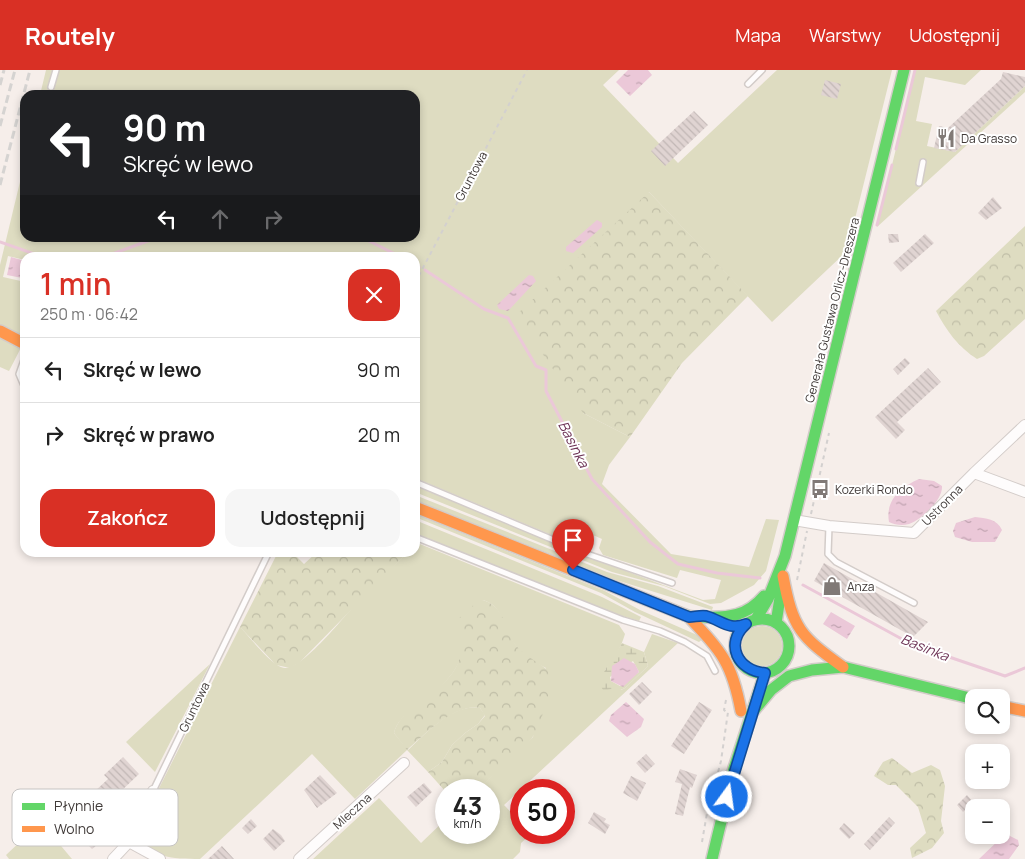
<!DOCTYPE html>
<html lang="pl">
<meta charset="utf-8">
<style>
:root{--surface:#fff;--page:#f6f6f6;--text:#222;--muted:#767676;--line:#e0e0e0;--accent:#d93025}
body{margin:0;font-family:Manrope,sans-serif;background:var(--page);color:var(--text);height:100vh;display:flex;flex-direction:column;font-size:19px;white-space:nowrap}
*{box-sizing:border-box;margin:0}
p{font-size:16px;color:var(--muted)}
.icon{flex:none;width:28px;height:28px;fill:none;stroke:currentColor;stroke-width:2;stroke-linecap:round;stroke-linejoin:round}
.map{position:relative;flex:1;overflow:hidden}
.drawer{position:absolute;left:20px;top:182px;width:400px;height:305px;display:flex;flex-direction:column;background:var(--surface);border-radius:15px;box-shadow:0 2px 8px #0003}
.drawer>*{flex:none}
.hud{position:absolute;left:20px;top:20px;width:400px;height:152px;border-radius:15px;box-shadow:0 2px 8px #0003;background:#202124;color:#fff;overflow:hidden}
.controls{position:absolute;left:965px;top:619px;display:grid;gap:10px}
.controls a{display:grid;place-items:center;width:45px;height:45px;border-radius:10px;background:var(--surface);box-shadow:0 2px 8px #0003;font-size:25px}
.speed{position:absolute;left:435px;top:709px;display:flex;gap:10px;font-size:25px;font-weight:700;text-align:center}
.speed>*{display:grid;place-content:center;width:65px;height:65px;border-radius:50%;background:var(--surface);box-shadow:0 2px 8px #0003;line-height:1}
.speed small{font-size:12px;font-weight:400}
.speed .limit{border:8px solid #d22;background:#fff;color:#111}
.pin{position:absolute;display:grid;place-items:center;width:42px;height:42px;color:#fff;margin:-51px -21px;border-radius:50% 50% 50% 0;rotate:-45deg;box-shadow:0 0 5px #0007}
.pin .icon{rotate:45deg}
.me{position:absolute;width:55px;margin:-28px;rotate:14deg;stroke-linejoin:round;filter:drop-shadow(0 0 4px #0008)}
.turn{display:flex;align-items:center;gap:18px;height:105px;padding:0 20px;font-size:22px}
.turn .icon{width:65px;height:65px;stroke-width:2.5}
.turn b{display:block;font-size:35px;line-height:42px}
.lanes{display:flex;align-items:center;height:48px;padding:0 20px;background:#0003;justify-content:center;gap:25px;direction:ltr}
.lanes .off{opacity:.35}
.round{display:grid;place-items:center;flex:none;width:52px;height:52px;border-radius:15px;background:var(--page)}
.summary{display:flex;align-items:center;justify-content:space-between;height:85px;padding:0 20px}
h1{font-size:30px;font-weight:600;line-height:38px;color:var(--accent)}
.action{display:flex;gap:10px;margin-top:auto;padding:10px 20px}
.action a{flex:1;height:58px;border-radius:15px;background:var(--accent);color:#fff;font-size:20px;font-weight:600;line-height:58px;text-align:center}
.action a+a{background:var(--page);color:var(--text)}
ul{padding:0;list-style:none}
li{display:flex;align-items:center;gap:15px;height:65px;padding:0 20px;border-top:1px solid var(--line)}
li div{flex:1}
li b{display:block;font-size:19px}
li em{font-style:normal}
header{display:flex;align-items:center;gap:30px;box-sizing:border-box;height:70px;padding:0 25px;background:var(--accent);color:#fff}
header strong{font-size:24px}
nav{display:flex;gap:28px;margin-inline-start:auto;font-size:18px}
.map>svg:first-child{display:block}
</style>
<header>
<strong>Routely</strong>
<nav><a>Mapa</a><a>Warstwy</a><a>Udostępnij</a></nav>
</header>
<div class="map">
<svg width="1025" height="789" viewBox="0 0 1025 789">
<defs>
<pattern id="forest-crowns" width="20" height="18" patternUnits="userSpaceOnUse" patternTransform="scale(1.25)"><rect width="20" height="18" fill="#dedcc1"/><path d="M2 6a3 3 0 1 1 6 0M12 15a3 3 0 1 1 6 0" fill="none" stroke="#c0bea7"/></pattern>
<pattern id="wetland-marsh" width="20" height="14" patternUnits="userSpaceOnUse" patternTransform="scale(1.25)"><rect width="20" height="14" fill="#dedcc1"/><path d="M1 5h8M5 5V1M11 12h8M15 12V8" fill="none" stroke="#c0bea7"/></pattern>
<pattern id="water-ripples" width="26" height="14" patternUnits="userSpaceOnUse" patternTransform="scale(1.25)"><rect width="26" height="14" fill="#ebc8d8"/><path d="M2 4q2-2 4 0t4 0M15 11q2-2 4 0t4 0" fill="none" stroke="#c0a3b0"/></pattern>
<pattern id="building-back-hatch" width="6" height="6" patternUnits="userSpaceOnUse" patternTransform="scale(1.25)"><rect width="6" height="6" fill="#e0d4d2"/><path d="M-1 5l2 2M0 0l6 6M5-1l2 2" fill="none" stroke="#c1b7b5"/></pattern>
</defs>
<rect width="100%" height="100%" fill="#f6eeea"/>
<!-- green -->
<path fill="#dedcc1" d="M46,0h573l-16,15 75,78 99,-93h115l-45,181 -75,71 -123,-130 -66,221 47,24 -21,28 -7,19 69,70 78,13 17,-48 13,1 -13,51 -12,14 -33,18 -11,1 -46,-18 -52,-14 -197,-80v-6l195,79 93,35 12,-1 6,-19 -41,-10 -3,8 -74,-23 -4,-7 3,-9 -18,-8 -5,7 -13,3 -151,-63v-220h-390v2l-17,-4 -5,21 22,5v19l-3,11 3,7v21l-16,31 -9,-4v-102l25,-104v77h390v-143h-375z
M915,0h66l-16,15 -40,-8 -9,44 16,3 -5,22 28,6 70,-66v6l-148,135z
M415,425l192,77 51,14 55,21 -1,3 -99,-31 -198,-79z
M415,444l190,77 35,19 64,28 -5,4 -64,-30 -34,-19 -186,-76z
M415,450l187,77 39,20 -2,4 -14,-4 -210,-83z
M415,472l204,83 6,9c-4,14 -11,25 -20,36l6,19 10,1 4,-2 23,-22 -4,-14 8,-18 26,9 -174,162 17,18v9l10,2 -10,9 -1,9 -7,7h-200l66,-61 42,45 25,-24v13h43v-42h-12l56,-53 13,-69c-15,-7 -28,-16 -36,-31 -8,-15 -8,-31 -27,-37l-22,28c0,7 2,16 1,23 -4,26 -31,44 -49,58 -9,7 -17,14 -19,24l14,17c18,-17 45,-47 72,-42l5,7 -7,9 -13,9 -13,12 -10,17 -14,10 -21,-22 -52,49 -43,-45 -112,105c-25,0 -61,0 -60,-33l100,-199c10,10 32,40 45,41 19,1 64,-58 78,-72 14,-16 30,-29 44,-43l8,-1z
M742 576a20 20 0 1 1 40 0a20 20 0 1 1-40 0Z
M210,594l-55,108 -29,-30z
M41,752l31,37h-63l-3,-4z"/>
<!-- forest -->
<path fill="url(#forest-crowns)" d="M649,122l99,104 -66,67 -52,74 -47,-24 -67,-98z
M1025,156v93l-41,37 -7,3c-19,-12 -31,-29 -41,-48z
M280,483h13l11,11 12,-11h48l9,4 10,-4h24l-108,110 -9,5 -14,-3 -36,-38 36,-71z
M483,530c22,7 21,28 32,44 9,13 30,21 35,29 5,10 -11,56 -18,65 -15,19 -37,35 -55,52l-31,2 -18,-20 14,-10 10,-17 13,-12 13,-9 7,-8 -5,-8c-25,-5 -55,26 -73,42l-13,-17c9,-34 70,-43 67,-90 0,-9 1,-14 -5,-22l22,-20z
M892,688l20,15 19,-8 9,5 5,16 -4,35 3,12 -12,15 -20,10 -2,-10 16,-15 -8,-26 -22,-22h-8l-14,-9 9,-14z"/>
<!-- wetland -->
<path fill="url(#wetland-marsh)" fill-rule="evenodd" d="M622,573l22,9 4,14 -23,22 -9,4 -5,-3 -7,2c-11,-12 12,-35 18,-48zM633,591l6,11 -19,14 -9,-5 -1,-4z"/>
<!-- water -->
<path fill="url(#water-ripples)" d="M628,0h20l4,5 -22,21 -14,-14z
M597,150l5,3v4l-29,26 -7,-2v-4z
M11,187l14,4 -3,17 -15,-3z
M529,205l4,1 3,5 -28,30 -9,-2 -2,-4z
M919,409l15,2 8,5c1,14 -21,34 -33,38 -7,2 -14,1 -20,-2 -4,-22 12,-35 30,-43z
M975,447c11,1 22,2 27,13l-7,12h-23l-17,-5 -2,-6 3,-8z
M831,542l24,14 -8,13 -24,-15z
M624,588l11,6 4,8 -16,15 -12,-6 1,-15z
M626,632l18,17 -3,8 -14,10 -18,-16 2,-6z
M1008,765l10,5 1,5 -10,14h-30l24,-23z"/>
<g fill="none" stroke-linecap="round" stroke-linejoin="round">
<!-- stream -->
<path stroke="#ebc8d8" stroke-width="3" d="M896,79l19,-79
M877,155l15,-60
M363,168l40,20
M0,172l46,16
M101,188l55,-20
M415,194l4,3
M425,200l59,39 24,9 28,48 10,4v21l46,88 58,63 28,22 39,9 43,5
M803,515l108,59 94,32 20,-8"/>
</g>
<!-- building -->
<path fill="url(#building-back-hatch)" d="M1003,2l22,5v9l-70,66 -21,-4 5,-22 9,2 53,-49z
M825,10l16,4 -4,15 -16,-4z
M694,41l14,14 -43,41 -14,-15z
M993,127l9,11 -16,12 -8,-7z
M888,164h10l1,8 -10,1z
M925,164l9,9 -33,29 -8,-9z
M905,288l5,5 -12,12 -5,-6z
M928,298l13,14 -44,40 8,8 -9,9 -21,-22z
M824,493l104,59 -15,15 -99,-56z
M642,612l10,10 -13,13 -10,-11z
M699,632l13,8 -28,44 -13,-8z
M646,684l9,10 -10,9 -9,-10z
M123,687l16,17 -21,20 4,4 -9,8 -2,-3 -4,3 -13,-14 14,-13 -4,-4z
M680,699l17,6 -5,13 -2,-1 -7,29 -8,-2 7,-30 -7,-2z
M320,705l17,18 -20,15 -13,-18z
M631,706l15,7 -9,18 -14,-8z
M424,713l8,9 -16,15 -9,-10z
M967,725l6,7 -10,10 -6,-7z
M594,742l12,7 -2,3 6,3 -5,9 -17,-11z
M889,747l6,6 -25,27 -6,-6z
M251,749l6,7 -9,8 -6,-6z
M844,753l11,10 -6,6 -10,-10z
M98,759l8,9 -14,11 -8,-8z
M273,759l8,6 4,6 -11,10 -11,-12z
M222,776l12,13h-26z"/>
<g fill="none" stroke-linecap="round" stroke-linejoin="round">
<!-- lane casing -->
<g stroke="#d3ccc9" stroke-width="8">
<path id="lane" d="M748,14l14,-14
M51,17l5,-17
M919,113l4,-21
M25,287l-6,17 6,14
M415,412l172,72 85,29
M829,456l-1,28 8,8 78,41
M415,467l208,83 37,11 25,11 22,14 8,15
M153,721l116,-239"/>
</g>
<!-- street casing -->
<g stroke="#d3ccc9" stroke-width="12">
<path id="street" d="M974,403l51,-48
M794,450l35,6 85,7 60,-60 51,19
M129,772l31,17
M113,789l16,-17 24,-51
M299,789l105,-96"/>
</g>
<!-- fast casing -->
<g stroke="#d3ccc9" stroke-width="14">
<path id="fast" d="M685,545c6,3 13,2 19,2 25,1 43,-1 60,-21
M735 576a27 27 0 1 1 54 0a27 27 0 1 1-54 0Z
M756,549l12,-20 17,-43 119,-486
M776,553l6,-38
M751,644l20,-24 18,-14 23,-6 31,-3 131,32
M712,789l22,-91 31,-95"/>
</g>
<!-- slow casing -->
<g stroke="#d3ccc9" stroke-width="14">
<path id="slow" d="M0,261l25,13
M415,437l270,108
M783,506c10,53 17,60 60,91
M689,547c33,35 43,46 52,94
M1001,636l24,5"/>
</g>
<!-- path -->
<path stroke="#d3d0cf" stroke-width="2" stroke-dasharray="4 4" stroke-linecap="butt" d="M415,213l112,-213
M811,444l18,-81
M797,510l10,-49
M726,630l-2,10 4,3
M702,772l5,-29 14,-52 7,-49"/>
<!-- lane -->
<use href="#lane" stroke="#fefcfc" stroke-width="5"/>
<!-- street -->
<use href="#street" stroke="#fefcfc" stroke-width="10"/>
<!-- fast -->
<use href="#fast" stroke="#63d668" stroke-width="11"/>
<!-- slow -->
<use href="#slow" stroke="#ff974d" stroke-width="11"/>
<!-- rail -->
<path stroke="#d5d3d1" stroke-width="3" stroke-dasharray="8 4" stroke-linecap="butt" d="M0,15l4,-15
M0,56l15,-56
M0,115l30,-115"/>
</g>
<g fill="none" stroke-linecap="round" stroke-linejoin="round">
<!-- route casing -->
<g stroke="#114b97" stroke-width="12">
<path id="route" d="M573,500l116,47c5,0 12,-2 17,-1 15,4 23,15 40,8 -22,20 -8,47 19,49l-38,124"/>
</g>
<!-- route -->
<use href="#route" stroke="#1a73e8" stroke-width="9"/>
</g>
<!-- icons -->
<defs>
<g id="restaurant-bare" transform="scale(1.5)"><path d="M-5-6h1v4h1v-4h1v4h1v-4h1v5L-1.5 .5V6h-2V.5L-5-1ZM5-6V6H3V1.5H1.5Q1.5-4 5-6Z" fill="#807976" stroke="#fff" stroke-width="2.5" paint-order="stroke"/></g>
<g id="bus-bare" transform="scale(1.5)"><path d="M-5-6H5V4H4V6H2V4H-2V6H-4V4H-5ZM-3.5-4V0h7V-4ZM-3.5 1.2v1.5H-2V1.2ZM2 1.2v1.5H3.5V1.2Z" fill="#807976" stroke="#fff" stroke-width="2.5" paint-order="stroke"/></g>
<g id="shop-bare" transform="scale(1.5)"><path d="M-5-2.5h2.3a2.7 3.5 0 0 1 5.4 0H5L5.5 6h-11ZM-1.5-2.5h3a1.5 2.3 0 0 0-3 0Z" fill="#807976" stroke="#fff" stroke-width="2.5" paint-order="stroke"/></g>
</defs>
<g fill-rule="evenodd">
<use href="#restaurant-bare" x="946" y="68"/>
<use href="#bus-bare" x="820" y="419"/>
<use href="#shop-bare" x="832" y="516"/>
</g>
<g text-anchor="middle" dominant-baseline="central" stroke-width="4" stroke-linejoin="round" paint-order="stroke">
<!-- poi labels -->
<g font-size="12" fill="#403a38" stroke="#fff" text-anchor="start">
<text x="961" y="68">Da Grasso</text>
<text x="835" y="419">Kozerki Rondo</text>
<text x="847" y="516">Anza</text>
</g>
<!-- street labels -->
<g font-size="12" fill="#403a38" stroke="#fff">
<text transform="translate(471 106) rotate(-62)">Gruntowa</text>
<text transform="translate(832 240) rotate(-76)">Generała Gustawa Orlicz-Dreszera</text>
<text transform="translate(942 435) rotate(-45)">Ustronna</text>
<text transform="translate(194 637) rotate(-64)">Gruntowa</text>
<text transform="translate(352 741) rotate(-42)">Mleczna</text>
</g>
<!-- water labels -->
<g font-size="14" font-style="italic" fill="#6e3557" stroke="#fff">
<text transform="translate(574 374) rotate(63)">Basinka</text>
<text transform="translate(925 577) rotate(22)">Basinka</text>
</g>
</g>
<!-- legend -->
<rect x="12" y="719" width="166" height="57" rx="8" fill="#fff" stroke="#c6c4c3" stroke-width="1"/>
<rect x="22" y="733" width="23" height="7" fill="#63d668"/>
<rect x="22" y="756" width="23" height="6" fill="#ff974d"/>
<g font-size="14" fill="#403a38">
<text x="54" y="741">Płynnie</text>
<text x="54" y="764">Wolno</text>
</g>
</svg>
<div class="controls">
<a><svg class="icon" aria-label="search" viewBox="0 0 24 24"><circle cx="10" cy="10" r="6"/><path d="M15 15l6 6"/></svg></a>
<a>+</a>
<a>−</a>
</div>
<div class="speed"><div>43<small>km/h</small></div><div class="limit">50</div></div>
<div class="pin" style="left:573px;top:500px;background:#d93025"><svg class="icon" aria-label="arrive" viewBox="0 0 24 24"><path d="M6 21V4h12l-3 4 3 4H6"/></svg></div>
<svg class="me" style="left:727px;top:727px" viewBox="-20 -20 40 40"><circle r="17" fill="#1a73e8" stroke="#fff" stroke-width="3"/><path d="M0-11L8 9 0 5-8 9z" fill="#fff"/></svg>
<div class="hud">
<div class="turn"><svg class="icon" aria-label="left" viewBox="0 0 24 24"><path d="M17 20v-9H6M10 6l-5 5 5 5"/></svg><div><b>90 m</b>Skręć w lewo</div></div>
<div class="lanes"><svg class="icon" aria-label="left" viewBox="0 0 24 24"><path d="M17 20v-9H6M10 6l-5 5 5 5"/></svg><svg class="icon off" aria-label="ahead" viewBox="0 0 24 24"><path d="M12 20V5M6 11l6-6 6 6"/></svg><svg class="icon off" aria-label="right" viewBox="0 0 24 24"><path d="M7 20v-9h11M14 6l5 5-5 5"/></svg></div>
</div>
<section class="drawer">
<div class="summary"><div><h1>1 min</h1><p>250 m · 06:42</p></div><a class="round" style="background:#d93025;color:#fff"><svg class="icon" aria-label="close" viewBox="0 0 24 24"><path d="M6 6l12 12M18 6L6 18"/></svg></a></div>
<ul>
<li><svg class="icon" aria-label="left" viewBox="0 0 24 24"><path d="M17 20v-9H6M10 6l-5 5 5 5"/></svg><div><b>Skręć w lewo</b></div><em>90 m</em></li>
<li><svg class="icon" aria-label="right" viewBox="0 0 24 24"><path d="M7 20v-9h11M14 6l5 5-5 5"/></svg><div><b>Skręć w prawo</b></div><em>20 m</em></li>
</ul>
<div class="action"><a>Zakończ</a><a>Udostępnij</a></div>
</section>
</div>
